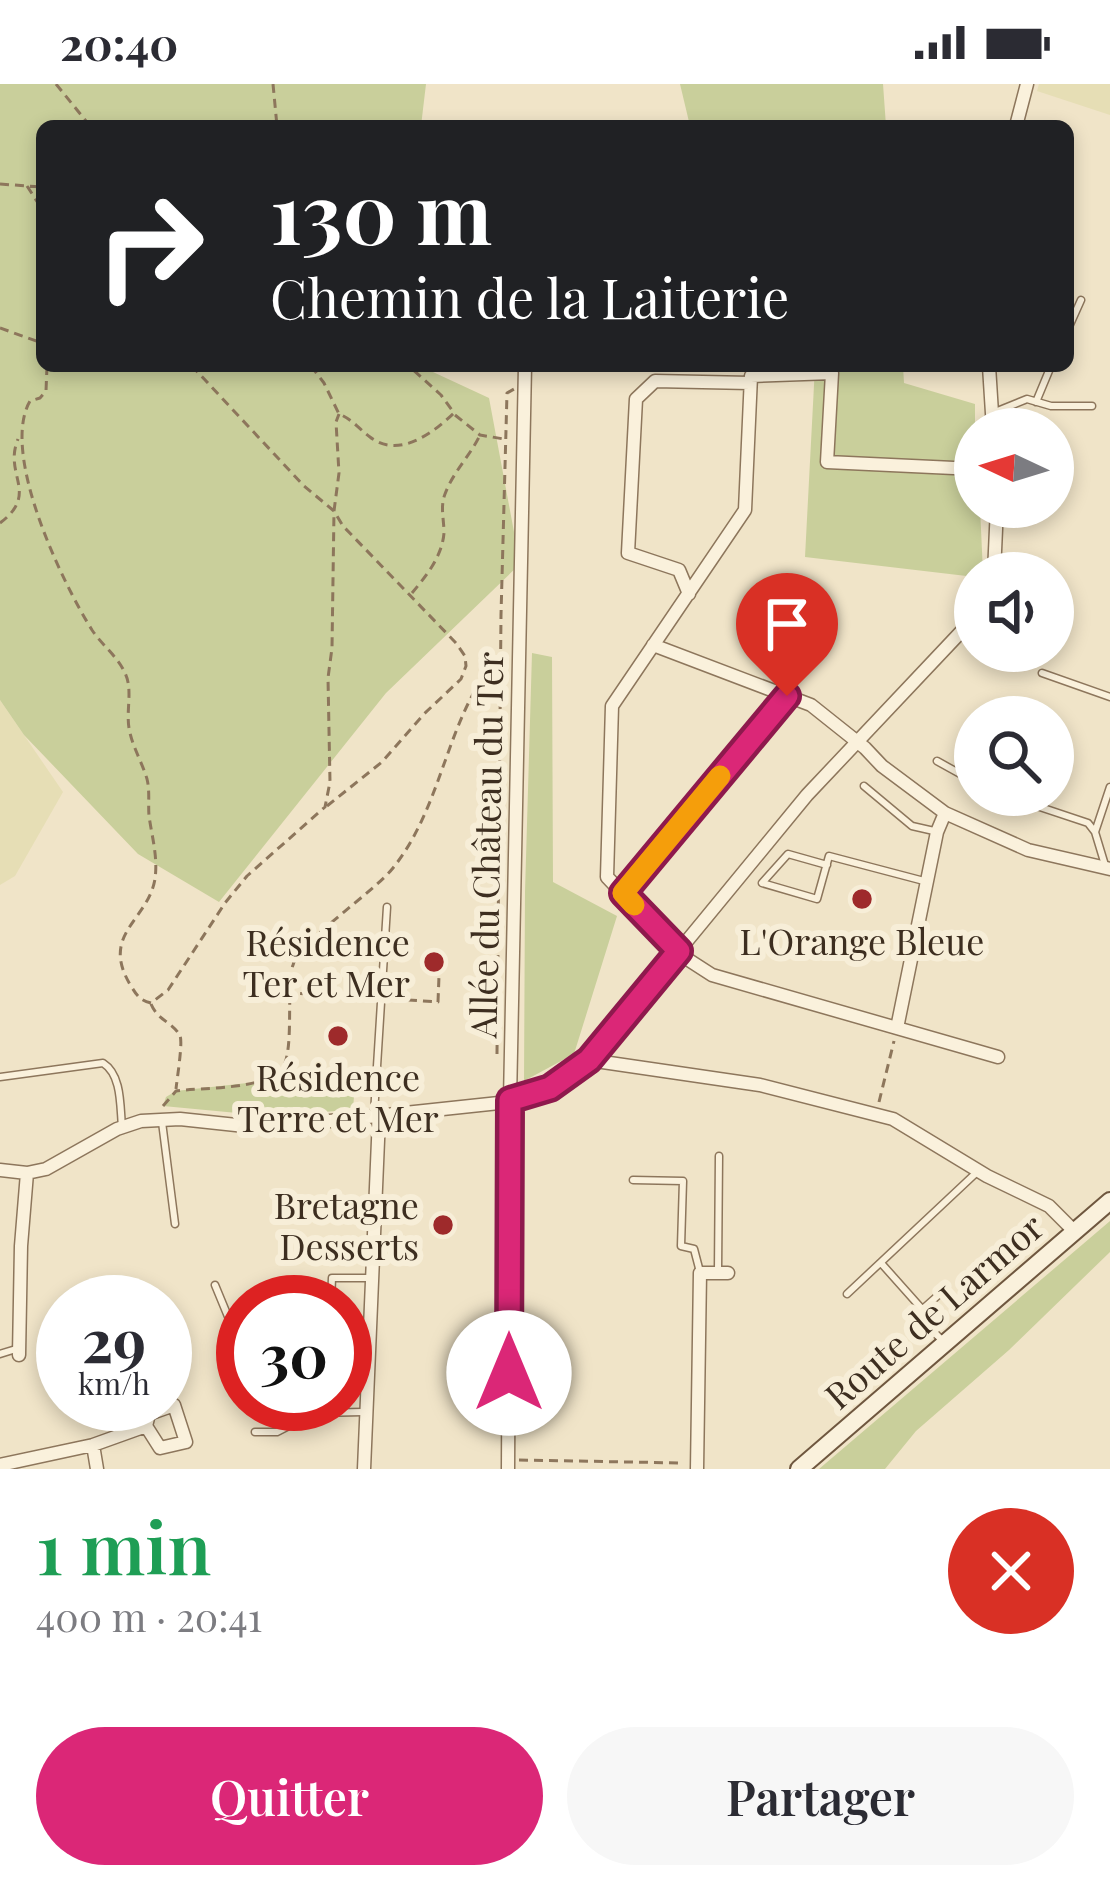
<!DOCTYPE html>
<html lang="fr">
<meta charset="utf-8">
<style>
:root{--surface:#fff;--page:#f7f7f7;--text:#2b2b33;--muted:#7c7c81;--accent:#db2777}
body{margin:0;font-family:"Playfair Display",serif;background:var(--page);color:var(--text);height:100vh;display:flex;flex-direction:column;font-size:45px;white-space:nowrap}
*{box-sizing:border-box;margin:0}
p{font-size:39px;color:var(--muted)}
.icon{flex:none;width:66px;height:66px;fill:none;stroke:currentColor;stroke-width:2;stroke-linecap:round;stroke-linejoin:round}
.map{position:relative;height:1385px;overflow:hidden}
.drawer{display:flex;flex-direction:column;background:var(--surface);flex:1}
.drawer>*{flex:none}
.guide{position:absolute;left:36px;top:36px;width:1038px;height:252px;border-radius:18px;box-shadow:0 6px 18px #0003;background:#202124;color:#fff;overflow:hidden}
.needle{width:78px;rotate:274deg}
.buttons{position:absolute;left:954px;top:324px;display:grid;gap:24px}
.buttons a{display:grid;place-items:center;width:120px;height:120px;border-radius:50%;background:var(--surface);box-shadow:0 6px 18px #0003;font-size:60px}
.speed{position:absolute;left:36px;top:1191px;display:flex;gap:24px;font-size:60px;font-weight:700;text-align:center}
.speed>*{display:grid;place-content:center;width:156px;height:156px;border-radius:50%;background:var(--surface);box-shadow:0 6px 18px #0003;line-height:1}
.speed small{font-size:30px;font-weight:400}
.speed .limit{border:18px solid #d22;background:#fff;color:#111}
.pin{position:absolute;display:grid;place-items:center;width:102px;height:102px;color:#fff;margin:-123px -51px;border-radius:50% 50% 50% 0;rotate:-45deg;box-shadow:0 0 12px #0007}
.pin .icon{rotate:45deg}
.me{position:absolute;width:132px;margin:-66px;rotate:0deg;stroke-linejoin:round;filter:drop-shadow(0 0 9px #0008)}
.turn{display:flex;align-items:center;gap:42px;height:252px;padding:0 36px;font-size:54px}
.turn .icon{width:156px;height:156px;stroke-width:2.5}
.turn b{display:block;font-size:84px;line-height:102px}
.round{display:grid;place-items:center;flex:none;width:126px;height:126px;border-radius:63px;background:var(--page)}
.headline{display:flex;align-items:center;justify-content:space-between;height:204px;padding:0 36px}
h1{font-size:72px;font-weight:600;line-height:90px;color:#1e9e55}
.cta{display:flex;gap:24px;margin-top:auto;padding:24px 36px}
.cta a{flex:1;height:138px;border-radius:72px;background:var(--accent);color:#fff;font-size:48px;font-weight:600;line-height:138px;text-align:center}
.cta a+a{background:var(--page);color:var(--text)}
.status{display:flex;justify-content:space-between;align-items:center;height:84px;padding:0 60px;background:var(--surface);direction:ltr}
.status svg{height:33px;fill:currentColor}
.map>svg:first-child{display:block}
</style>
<div class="status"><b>20:40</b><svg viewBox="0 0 49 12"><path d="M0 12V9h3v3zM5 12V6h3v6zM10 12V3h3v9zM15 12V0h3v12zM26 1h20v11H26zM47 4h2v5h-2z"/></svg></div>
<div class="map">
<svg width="1110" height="1385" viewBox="0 0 1110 1385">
<rect width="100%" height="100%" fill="#f0e4c8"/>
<!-- farmland -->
<path fill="#e6deb5" d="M1039,0h71v31l-73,-24z
M0,616l63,92 -48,84 -15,9z"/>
<!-- green -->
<path fill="#c9cf9b" d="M0,0h426l-5,42h-379v240h390l1,6 56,26 31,166 -134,129 -167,209 -81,-48 -114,-119 -24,-35z
M680,0h203l3,42h-196z
M815,282h88l1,17 71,21v103h5l3,66h-8v4l-170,-20z
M532,569l20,4 1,225 64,34 -43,138 -50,27 1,-189z
M265,997l90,3 -2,25 -74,8 -116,-11 3,-9 10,-6z
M1110,1137v31l-101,98 -93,81 -31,38h-66z"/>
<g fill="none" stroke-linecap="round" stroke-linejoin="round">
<!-- lane casing -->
<g stroke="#8d765c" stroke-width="9">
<path id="lane" d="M1068,245l13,-29
M1036,318l15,-36
M995,328l32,-13 24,7h41
M1042,589l68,24
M937,677l38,21
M864,702l48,40 22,5
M1004,711l84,28 7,9 10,33
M1095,748l15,-45
M827,781l-39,-11 -26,29 55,16 12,-43 95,25
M0,993l103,-14c19,12 17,43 19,64
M374,1030l13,-207
M162,1038l13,102
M633,1096l50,1 -2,65 13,3 6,23
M881,1179l41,46
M718,1186l1,-114
M215,1201l19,46 9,4
M847,1210l129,-121
M331,1218l1,-24h37
M943,1257l-27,-26 27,-24
M345,1259l24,3
M0,1270l16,-5
M255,1348h22l37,-19 49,-1"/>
</g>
<!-- street casing -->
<g stroke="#8d765c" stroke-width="15">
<path id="street" d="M1016,42l11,-42
M989,282l4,63
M975,385l-148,-7 5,-89 -81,3 -6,134 -133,196 -5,171 74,78 31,20 286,82
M994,489l3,-66
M689,510l-10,-24 -51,-17 8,-154 19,-18 95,2
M653,561l158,60 54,43 17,18 63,47 83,37 82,19
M623,809l164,-197
M897,944l40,-196 8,-19
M589,976l171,25 133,34 94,57 62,30 25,25
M0,1086l27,3 19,-4 71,-40 24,-8 39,-2 84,9 235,-25 51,-15 39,-28 218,-265 168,-178
M19,1271l2,-109 6,-73
M93,1361l4,24
M0,1381l93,-20 53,-19 3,-12 25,-9 12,37 -26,6 -14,-22
M364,1385l15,-352
M508,1385l2,-369 15,-734
M697,1385l3,-196h28"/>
</g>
<!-- secondary casing -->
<g stroke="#6f573f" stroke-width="20">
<path id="secondary" d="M799,1385l311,-268"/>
</g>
<!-- path -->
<path stroke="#8d765c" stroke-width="3" stroke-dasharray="9 6" stroke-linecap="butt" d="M56,0l34,42
M273,0l4,42
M0,100l42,3
M27,102l15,23
M0,244l42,15
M42,261v12
M47,282l-1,25 -6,7 -10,3c-30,52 32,181 62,229 10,15 26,27 33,43 8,16 1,37 4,55 3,18 13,34 18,51 3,12 1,25 2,37 3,21 9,41 6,63 -7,42 -56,55 -24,107 6,10 9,14 20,17l17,-13 57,-87 22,-27 78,-69 5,-25 -2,-104 4,-30 2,-137 -30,-25 -112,-120
M311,282l13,17 15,31c13,5 20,15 31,23 28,22 62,-3 84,-24l-13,-18 -32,-29
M455,331l25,20 24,4
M0,439c40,-30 3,-48 18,-84
M412,509c14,-17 30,-36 32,-60 0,-14 -4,-26 1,-39 8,-22 25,-38 35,-59
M327,722l55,-44 42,-48 37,-35 5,-13 -1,-10 -9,-13 -113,-117 -9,-15 5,-38 -3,-51 3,-8
M369,913l-79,-4c1,-9 0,-20 3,-28 7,-24 80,-72 100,-97 51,-64 53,-151 104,-209
M393,915l45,3 1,-26
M151,920c7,17 22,18 29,32 3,6 -3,43 -4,53
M497,970l4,-439 6,-222 7,-4
M285,982l-1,12 5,3 79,-3
M879,1018l15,-61
M163,1022l13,-15c26,-4 98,0 109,-28 6,-17 4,-50 5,-68
M519,1376l164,3"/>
<!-- lane -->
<use href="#lane" stroke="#faf1dc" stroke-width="6"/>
<!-- street -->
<use href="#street" stroke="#faf1dc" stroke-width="12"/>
<!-- secondary -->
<use href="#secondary" stroke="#faf1dc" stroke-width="16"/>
</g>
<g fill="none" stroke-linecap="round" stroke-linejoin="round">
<!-- route casing -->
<g stroke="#8e194d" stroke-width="30">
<path id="route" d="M509,1289l1,-273 40,-12 39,-28 90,-109 -56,-58 164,-197"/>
</g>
<!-- route -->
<use href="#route" stroke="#db2777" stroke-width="21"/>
<!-- slow -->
<path stroke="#f59e0b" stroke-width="21" d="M634,821l-11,-12 97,-117"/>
</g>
<!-- markers -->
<g fill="#9e2a2b" stroke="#f7eed8" stroke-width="4.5">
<circle cx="862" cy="815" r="12"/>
<circle cx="434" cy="878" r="12"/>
<circle cx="338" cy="952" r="12"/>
<circle cx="443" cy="1141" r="12"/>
</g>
<g text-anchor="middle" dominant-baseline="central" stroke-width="12" stroke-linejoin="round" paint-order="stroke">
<!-- street labels -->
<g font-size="36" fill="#3d2e20" stroke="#f7eed8">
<text transform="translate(485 761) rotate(-89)">Allée du Château du Ter</text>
<text transform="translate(933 1226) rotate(-41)">Route de Larmor</text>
</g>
<!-- poi labels -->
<g font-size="36" fill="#3d2e20" stroke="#f7eed8">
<text x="862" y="856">L'Orange Bleue</text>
<text x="410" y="857" text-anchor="end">Résidence<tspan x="410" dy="41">Ter et Mer</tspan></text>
<text x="338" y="992">Résidence<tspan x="338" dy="41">Terre et Mer</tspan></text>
<text x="419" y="1120" text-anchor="end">Bretagne<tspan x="419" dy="41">Desserts</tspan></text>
</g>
</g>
</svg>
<div class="buttons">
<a><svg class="needle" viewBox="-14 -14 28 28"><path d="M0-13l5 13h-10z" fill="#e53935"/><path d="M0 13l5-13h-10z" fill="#7c7c81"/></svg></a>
<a><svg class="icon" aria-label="sound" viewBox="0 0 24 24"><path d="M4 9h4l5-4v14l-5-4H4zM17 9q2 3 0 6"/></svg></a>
<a><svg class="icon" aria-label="search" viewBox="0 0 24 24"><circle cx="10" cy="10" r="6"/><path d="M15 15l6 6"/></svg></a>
</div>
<div class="speed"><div>29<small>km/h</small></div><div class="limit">30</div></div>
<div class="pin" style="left:787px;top:612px;background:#d93025"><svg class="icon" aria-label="arrive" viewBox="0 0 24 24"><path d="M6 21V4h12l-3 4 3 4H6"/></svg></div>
<svg class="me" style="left:509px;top:1289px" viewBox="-20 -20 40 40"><circle r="19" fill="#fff"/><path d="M0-13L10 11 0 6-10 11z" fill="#db2777"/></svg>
<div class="guide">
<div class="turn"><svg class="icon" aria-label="right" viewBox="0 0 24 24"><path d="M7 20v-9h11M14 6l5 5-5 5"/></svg><div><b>130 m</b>Chemin de la Laiterie</div></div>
</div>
</div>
<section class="drawer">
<div class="headline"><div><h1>1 min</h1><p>400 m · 20:41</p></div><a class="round" style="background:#d93025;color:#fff"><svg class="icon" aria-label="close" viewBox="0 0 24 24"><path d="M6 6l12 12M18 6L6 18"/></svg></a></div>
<div class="cta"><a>Quitter</a><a>Partager</a></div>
</section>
